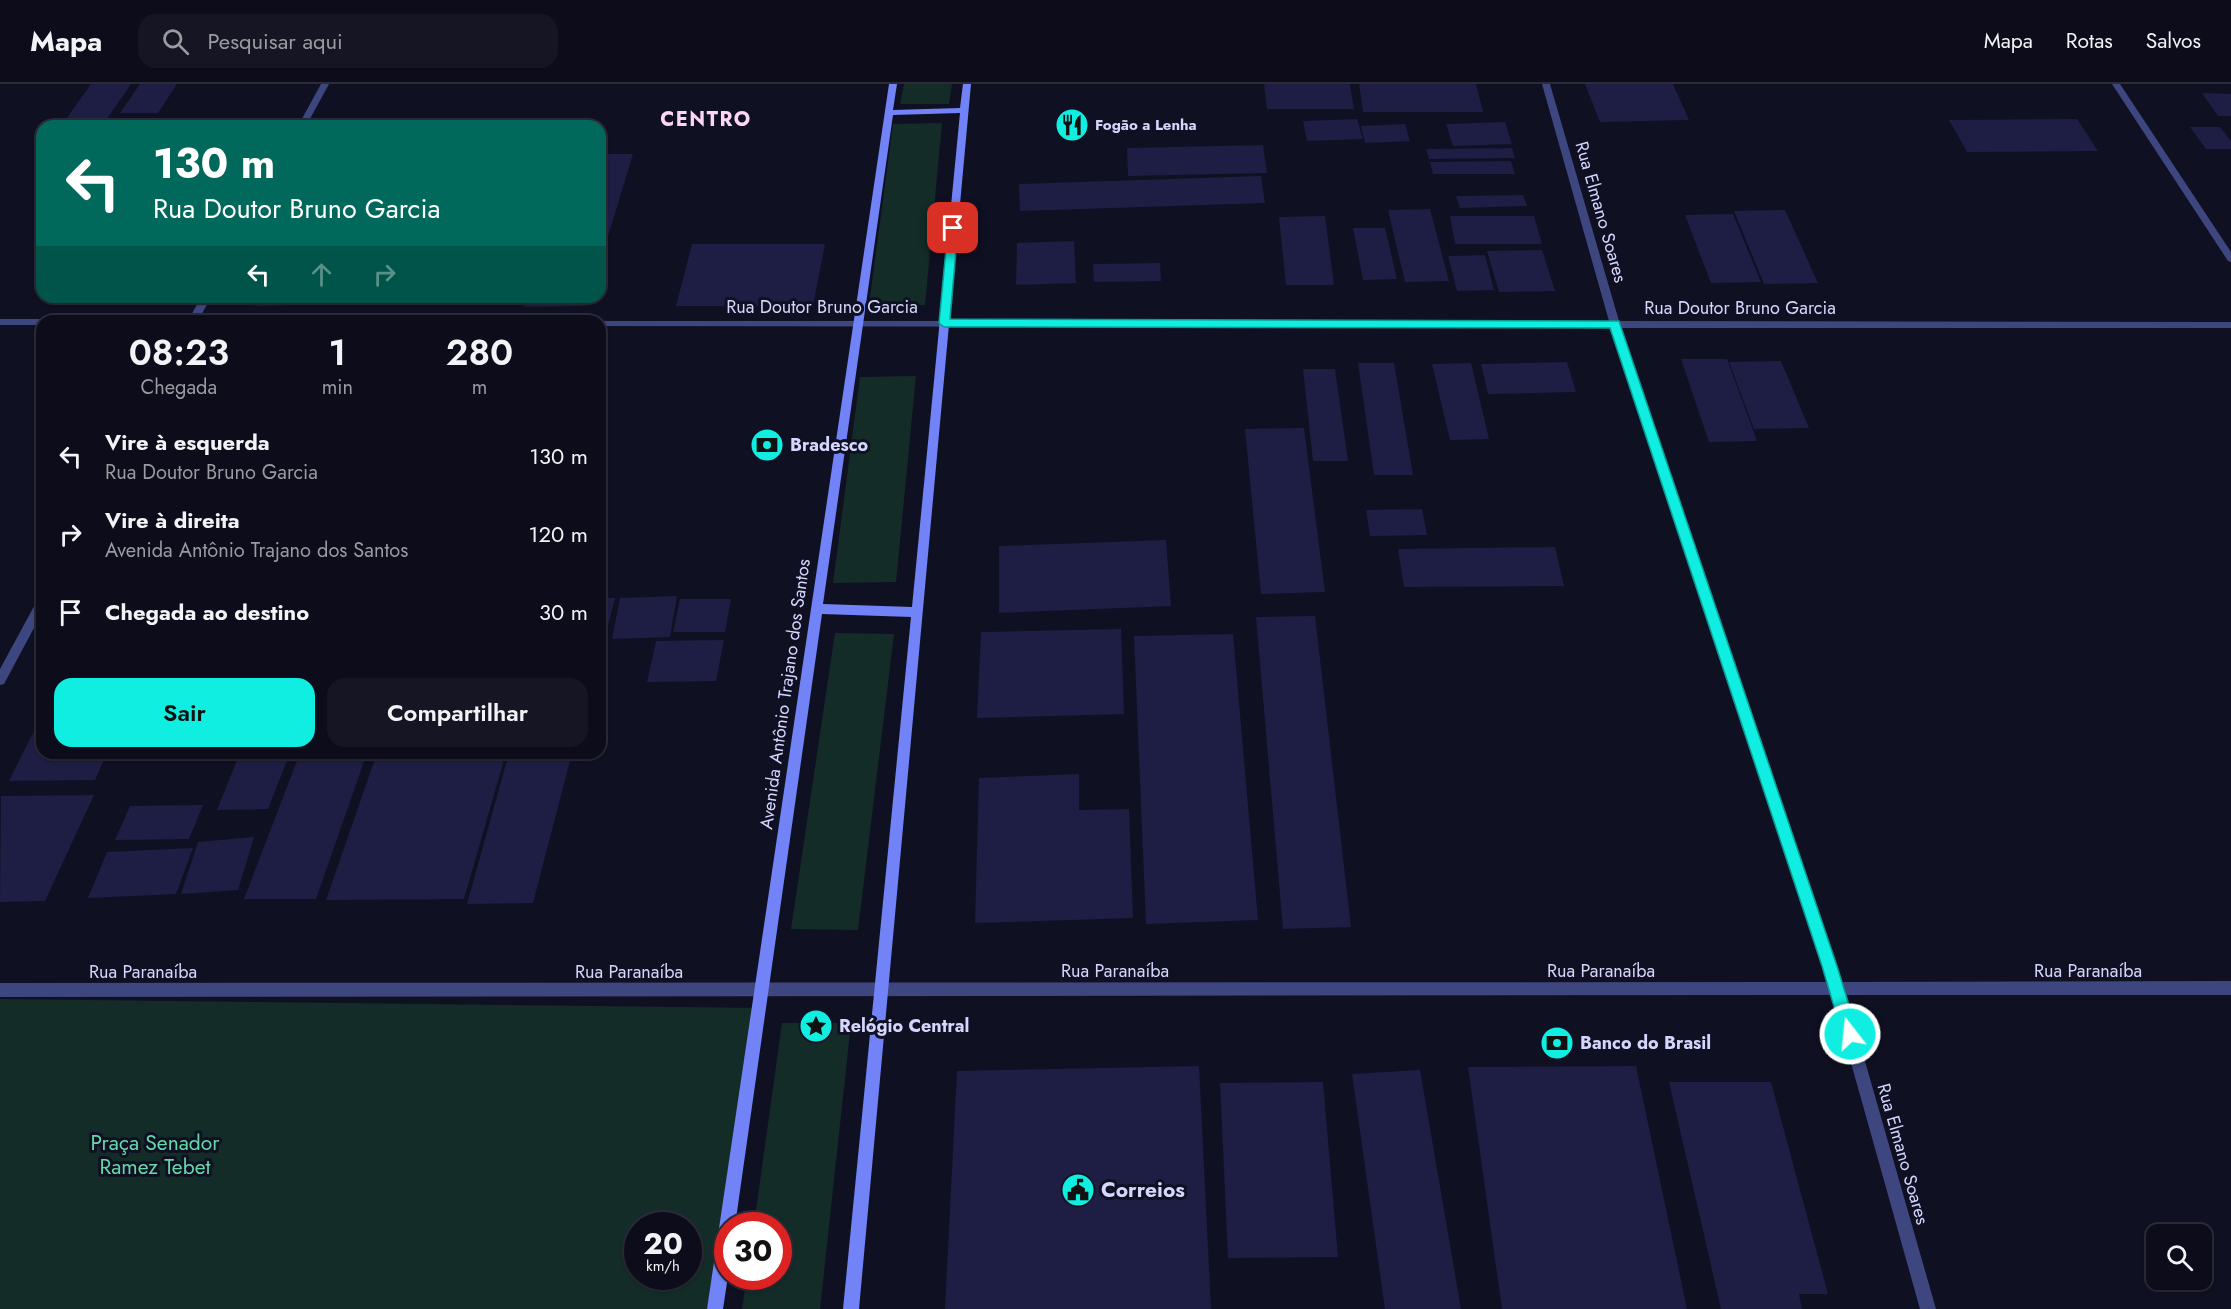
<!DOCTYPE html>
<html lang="pt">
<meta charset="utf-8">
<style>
:root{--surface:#0c0c1a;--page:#151523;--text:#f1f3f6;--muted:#9a9ba2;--line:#2c2c39;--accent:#0feee0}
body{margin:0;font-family:Jost,sans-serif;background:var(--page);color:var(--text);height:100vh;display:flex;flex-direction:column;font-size:22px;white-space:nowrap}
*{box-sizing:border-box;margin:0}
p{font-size:20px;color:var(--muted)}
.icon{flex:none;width:33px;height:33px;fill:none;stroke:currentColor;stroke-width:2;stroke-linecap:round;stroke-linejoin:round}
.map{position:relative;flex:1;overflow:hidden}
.sheet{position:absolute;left:36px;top:231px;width:570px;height:444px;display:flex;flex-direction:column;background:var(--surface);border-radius:18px;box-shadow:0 2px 4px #0004,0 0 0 2px var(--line)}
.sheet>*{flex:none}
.hud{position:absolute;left:36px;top:36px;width:570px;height:183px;border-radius:18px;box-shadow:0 2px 4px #0004,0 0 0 2px var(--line);background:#00695c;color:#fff;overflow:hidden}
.buttons{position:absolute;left:2146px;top:1140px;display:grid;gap:12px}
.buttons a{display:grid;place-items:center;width:66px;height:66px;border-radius:12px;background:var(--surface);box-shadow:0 2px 4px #0004,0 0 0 2px var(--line);font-size:30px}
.speed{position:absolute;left:624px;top:1128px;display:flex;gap:12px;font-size:30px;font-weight:700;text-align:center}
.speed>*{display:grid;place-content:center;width:78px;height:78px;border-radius:50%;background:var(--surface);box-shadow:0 2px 4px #0004,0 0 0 2px var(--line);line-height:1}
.speed small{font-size:15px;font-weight:400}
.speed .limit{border:9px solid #d22;background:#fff;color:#111}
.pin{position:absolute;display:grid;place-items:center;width:51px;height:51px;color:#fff;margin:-26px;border-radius:12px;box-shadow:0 3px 9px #0006}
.me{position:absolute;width:66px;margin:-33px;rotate:344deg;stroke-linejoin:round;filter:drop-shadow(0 0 4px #0008)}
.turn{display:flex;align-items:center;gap:21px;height:126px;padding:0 18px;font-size:27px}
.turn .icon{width:78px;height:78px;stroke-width:2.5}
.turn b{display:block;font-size:42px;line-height:51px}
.lanes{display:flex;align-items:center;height:57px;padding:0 18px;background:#0003;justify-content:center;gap:30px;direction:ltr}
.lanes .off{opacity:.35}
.eta{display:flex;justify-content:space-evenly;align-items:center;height:102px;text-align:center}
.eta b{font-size:36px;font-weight:600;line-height:42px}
.cta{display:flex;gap:12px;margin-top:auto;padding:12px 18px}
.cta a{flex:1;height:69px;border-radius:18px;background:var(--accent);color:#111;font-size:24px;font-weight:600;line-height:69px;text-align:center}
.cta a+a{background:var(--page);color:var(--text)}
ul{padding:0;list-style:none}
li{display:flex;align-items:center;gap:18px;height:78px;padding:0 18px}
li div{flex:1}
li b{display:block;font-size:22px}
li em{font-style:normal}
header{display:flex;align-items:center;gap:36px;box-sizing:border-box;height:84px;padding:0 30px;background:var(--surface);border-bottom:2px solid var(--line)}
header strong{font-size:28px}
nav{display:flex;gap:33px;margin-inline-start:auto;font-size:21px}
.search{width:420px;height:54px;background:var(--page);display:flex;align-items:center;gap:15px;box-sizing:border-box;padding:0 21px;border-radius:18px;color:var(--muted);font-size:22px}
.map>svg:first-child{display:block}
</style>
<header>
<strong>Mapa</strong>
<div class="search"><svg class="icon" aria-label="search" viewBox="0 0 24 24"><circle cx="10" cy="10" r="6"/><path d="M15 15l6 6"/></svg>Pesquisar aqui</div>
<nav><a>Mapa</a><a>Rotas</a><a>Salvos</a></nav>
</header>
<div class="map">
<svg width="2231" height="1225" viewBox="0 0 2231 1225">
<rect width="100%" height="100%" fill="#101023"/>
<!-- green -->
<path fill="#132c28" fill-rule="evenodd" d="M904,0h48l-3,20h-49z
M942,39l-17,182h-56l24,-181z
M916,292l-20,206 -63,1 27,-206z
M835,549l59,1 -36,296 -67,-1z
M0,915l765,9 -37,218 -9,83h-719zM638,1142h50v50h-50z
M782,939h69l-31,286h-78l5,-32 31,-1v-50l-24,-1z"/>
<!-- building -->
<path fill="#1e1d43" d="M91,0h40l-29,42h-41z
M140,0h37l-19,29h-38z
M1264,0h86l4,25h-87z
M1359,0h117l7,28h-120z
M1585,0h88l16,36 -89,2z
M2202,9l29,1v22h-13z
M1357,35l6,20 -56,2 -4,-20z
M2077,35l21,32 -131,1 -18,-32z
M1505,38l7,22 -59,2 -7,-22z
M1405,40l5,17 -45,2 -4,-17z
M2190,43h30l11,14v8h-25z
M1263,61l4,28 -139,3 -1,-28z
M1512,64l3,10 -86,1 -3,-10z
M600,70h33l-32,105h-1z
M1511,77l4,13h-82l-3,-12z
M1261,92l4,27 -245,8 -1,-27z
M1523,111l4,11 -67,2 -4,-12z
M1430,125l19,72 -44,1 -17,-72z
M1785,126l33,73 -54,1 -30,-73z
M1733,130l28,68 -50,1 -26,-68z
M1325,132l9,69h-48l-7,-68z
M1450,132h84l8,28h-87z
M1353,144h32l12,51 -34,1z
M1074,157l2,42 -60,2 1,-42z
M692,160h133l-12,62h-137z
M1542,166l13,41 -56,1 -12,-41z
M1485,171l9,35 -37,1 -9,-35z
M1160,179l1,18 -67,1 -1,-18z
M260,213h35l-3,8 -37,1z
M379,213h45l-2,7h-46z
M435,213h45l1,2 -47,1z
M527,213h62l-3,9 -62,1z
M1681,275h46l30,82 -48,1z
M1781,277l28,67 -55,1 -25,-67z
M1567,278l9,30 -88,2 -7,-30z
M1358,279h36l19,112h-39z
M1471,279l18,76 -39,1 -18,-76z
M1303,285h32l13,92h-35z
M1304,344l21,164 -64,2 -16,-165z
M1422,425l5,26 -57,1 -4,-26z
M1166,456l5,66 -172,7v-67z
M1555,463l9,39 -160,1 -6,-38z
M677,512l-7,41 -58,2 8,-41z
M600,514h15l-14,56h-1z
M680,515h51l-6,33h-52z
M1315,532l36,311 -68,2 -27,-312z
M1121,545l3,85 -147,4 4,-86z
M1233,550l25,286 -112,4 -12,-288z
M724,556l-8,41 -69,1 9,-41z
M35,645h7v24h65l-12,27 -86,1z
M240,669h50l-22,56 -51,1z
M300,669h67l-51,146h-72z
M377,669h129l-42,146 -138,1z
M509,669h63l-39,150 -66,1z
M1079,690v36l50,-1 4,109 -158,5 4,-145z
M94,711l-49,106 -45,1 1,-106z
M203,721l-14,34 -74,1 15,-34z
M254,753l-16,53 -57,4 17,-52z
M193,764l-17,46 -88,4 19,-46z
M1199,982l12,243h-266l12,-238z
M1636,982l51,243h-185l-34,-242z
M1420,986l41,239h-76l-33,-235z
M1323,998l15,175 -110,1 -8,-175z
M1669,998h102l57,212h-29l3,15h-81z"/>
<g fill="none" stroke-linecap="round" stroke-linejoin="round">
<!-- minor -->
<path fill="#3e467f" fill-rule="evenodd" d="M321,0h8l-23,42h-8z
M1542,0h8l69,237 612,1v6h-610l221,654 389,-1v14h-385l90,314h-16l-88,-314 -1832,2v-14l1828,-1 -217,-654 -1011,-2v-5h-4h1013z
M2112,0h8l111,168v10l-3,-1z
M201,213h10l-13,24h-10z
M0,235h42l4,2h-4v4h-42z
M42,513v16l-38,71 -4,1v-16l38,-70z"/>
<!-- secondary -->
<path fill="#7183f6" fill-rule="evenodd" d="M889,0h8l-4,26 67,-2 3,-24h8l-112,1225h-16l68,-692 -89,-3 -87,612h-7v50l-5,33h-16zM960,29l-48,494 -89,-3 70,-489z"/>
</g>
<!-- route -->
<path fill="#0feee0" stroke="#0a9b92" stroke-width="1.5" d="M953,141l5,3 -8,91 669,2 218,645 21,68 -2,6 -6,2 -6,-2 -2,-6 -20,-68 -212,-638 -666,-1 -5,-4 9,-95z"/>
<!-- icons -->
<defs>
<g id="restaurant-disc" transform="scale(1.725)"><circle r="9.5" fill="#0feee0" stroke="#101023"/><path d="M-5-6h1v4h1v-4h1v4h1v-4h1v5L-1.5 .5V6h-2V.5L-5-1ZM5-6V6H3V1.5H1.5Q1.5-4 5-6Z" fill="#111"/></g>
<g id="bank-disc" transform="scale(1.725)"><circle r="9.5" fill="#0feee0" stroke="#101023"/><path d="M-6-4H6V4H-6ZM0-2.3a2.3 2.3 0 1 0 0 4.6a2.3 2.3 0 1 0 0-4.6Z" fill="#111"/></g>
<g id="sight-disc" transform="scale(1.725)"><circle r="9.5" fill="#0feee0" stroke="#101023"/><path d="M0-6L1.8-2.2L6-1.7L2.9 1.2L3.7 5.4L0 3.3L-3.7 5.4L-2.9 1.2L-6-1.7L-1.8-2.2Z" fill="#111"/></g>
<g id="civic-disc" transform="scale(1.725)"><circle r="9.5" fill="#0feee0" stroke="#101023"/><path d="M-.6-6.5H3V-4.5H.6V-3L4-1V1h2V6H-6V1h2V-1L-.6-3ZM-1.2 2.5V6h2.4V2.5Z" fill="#111"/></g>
</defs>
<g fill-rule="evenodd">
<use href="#restaurant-disc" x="1072" y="41"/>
<use href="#bank-disc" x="767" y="361"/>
<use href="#sight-disc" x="816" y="942"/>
<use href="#bank-disc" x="1557" y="959"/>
<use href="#civic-disc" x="1078" y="1106"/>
</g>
<g text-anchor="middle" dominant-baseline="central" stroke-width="6" stroke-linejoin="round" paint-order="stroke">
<!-- far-poi labels -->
<g font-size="15" font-weight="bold" fill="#d4d6fc" stroke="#101023" text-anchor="start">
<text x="1095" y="41">Fogão a Lenha</text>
</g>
<!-- street labels -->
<g font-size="18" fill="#d4d6fc" stroke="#101023">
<text transform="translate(1601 128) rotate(74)">Rua Elmano Soares</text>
<text x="822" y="223">Rua Doutor Bruno Garcia</text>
<text x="1740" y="224">Rua Doutor Bruno Garcia</text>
<text transform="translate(785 610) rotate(-82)">Avenida Antônio Trajano dos Santos</text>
<text x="1115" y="887">Rua Paranaíba</text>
<text x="1601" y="887">Rua Paranaíba</text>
<text x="2088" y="887">Rua Paranaíba</text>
<text x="143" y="888">Rua Paranaíba</text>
<text x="629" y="888">Rua Paranaíba</text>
<text transform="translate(1903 1070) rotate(74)">Rua Elmano Soares</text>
</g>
<!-- poi labels -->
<g font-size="18" font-weight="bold" fill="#d4d6fc" stroke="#101023" text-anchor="start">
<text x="790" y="361">Bradesco</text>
<text x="839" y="942">Relógio Central</text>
<text x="1580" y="959">Banco do Brasil</text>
</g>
<!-- far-district labels -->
<g font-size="20" font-weight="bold" letter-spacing="1.5" fill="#fcd6f5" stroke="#101023">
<text x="706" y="35">CENTRO</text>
</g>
<!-- near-park labels -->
<g font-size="21" fill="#65d8a9" stroke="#101023">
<text x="155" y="1059">Praça Senador<tspan x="155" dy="24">Ramez Tebet</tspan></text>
</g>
<!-- near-poi labels -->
<g font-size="21" font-weight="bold" fill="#d4d6fc" stroke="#101023" text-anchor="start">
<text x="1101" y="1106">Correios</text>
</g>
</g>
</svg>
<div class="buttons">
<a><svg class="icon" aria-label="search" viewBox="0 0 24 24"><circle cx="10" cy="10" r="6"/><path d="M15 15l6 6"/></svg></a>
</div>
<div class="speed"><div>20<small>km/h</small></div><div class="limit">30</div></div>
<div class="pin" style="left:953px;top:144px;background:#d93025"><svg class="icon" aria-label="arrive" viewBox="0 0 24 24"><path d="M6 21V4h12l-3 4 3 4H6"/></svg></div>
<svg class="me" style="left:1850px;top:950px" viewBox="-20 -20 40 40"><circle r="17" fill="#0feee0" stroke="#fff" stroke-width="3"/><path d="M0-11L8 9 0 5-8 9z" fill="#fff"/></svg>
<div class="hud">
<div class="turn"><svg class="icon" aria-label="left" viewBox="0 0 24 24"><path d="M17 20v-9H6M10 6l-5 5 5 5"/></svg><div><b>130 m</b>Rua Doutor Bruno Garcia</div></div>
<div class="lanes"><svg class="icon" aria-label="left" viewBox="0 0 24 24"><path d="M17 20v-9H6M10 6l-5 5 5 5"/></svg><svg class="icon off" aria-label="ahead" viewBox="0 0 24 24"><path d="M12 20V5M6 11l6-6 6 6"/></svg><svg class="icon off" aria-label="right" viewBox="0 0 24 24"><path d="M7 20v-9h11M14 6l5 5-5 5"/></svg></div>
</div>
<section class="sheet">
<div class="eta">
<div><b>08:23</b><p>Chegada</p></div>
<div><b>1</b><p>min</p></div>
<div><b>280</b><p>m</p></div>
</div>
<ul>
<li><svg class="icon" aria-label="left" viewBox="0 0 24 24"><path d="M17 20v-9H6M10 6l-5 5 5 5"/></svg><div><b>Vire à esquerda</b><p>Rua Doutor Bruno Garcia</p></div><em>130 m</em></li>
<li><svg class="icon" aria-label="right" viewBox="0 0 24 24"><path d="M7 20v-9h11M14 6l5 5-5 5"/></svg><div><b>Vire à direita</b><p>Avenida Antônio Trajano dos Santos</p></div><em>120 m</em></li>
<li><svg class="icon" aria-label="arrive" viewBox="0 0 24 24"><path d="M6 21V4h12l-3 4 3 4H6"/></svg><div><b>Chegada ao destino</b></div><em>30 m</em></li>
</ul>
<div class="cta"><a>Sair</a><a>Compartilhar</a></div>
</section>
</div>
